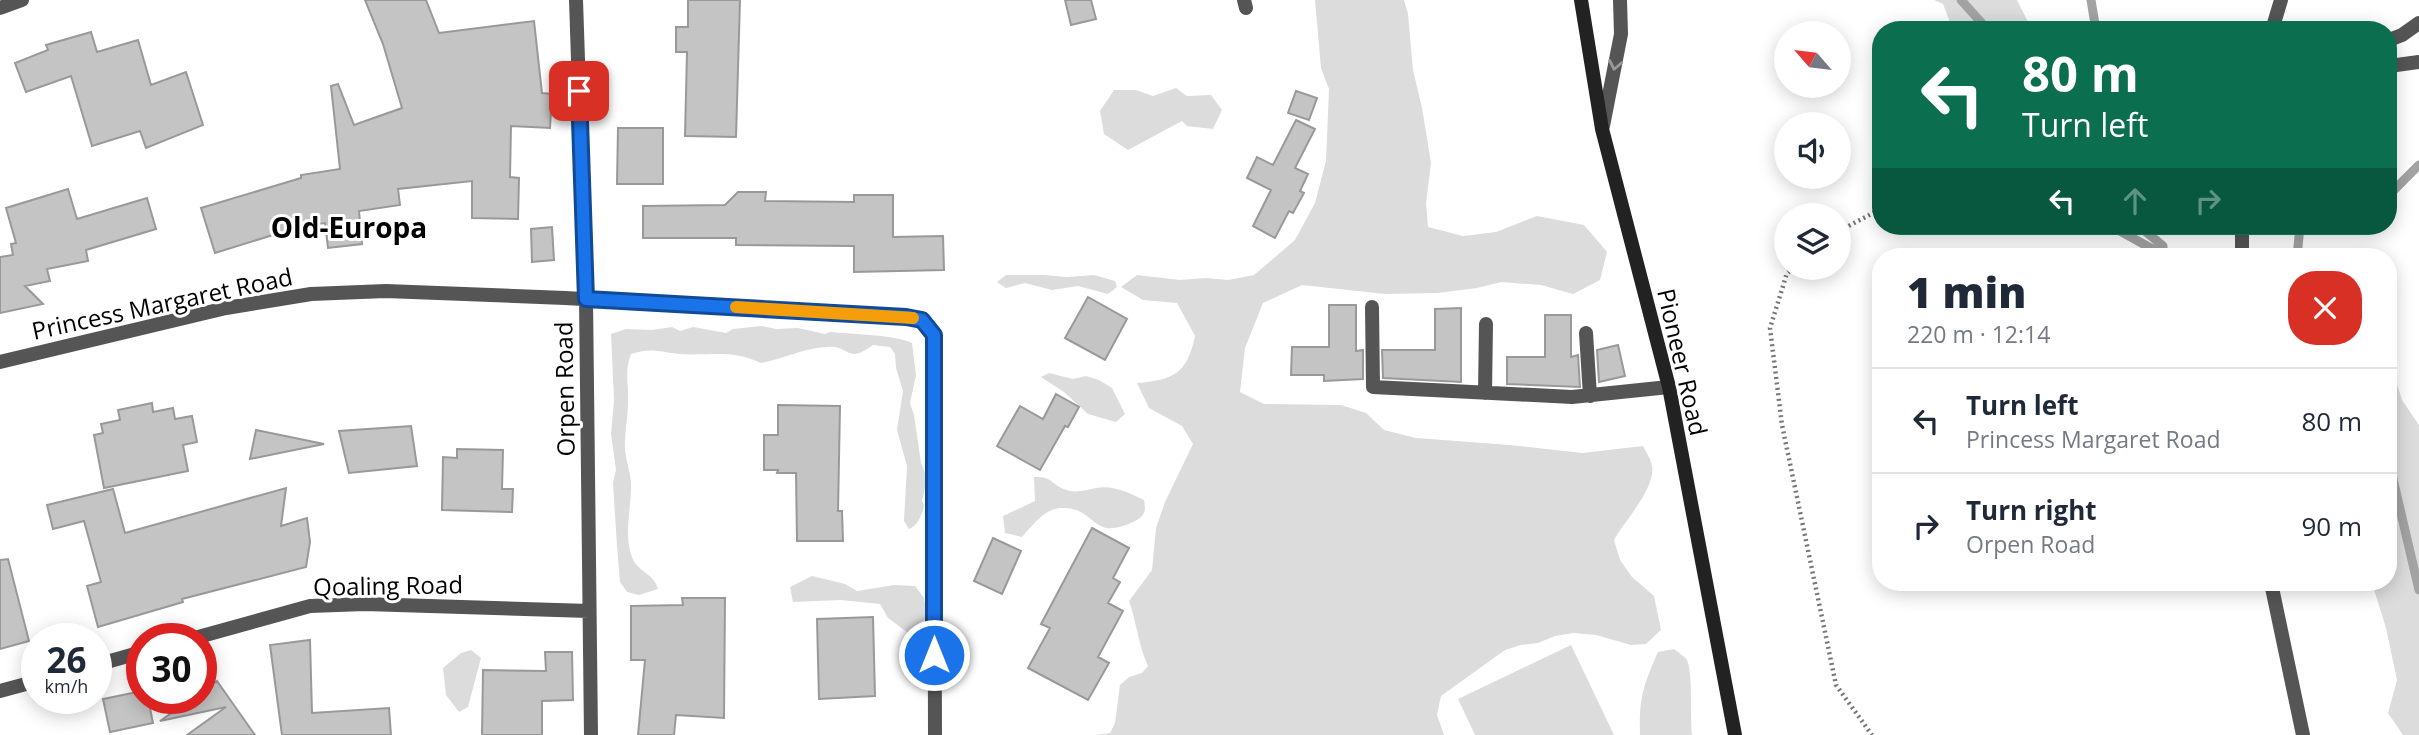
<!DOCTYPE html>
<meta charset="utf-8">
<style>
:root{--surface:#fff;--page:#f6f6f7;--text:#1f2937;--muted:#747a83;--line:#e0e1e3}
body{margin:0;font-family:"Open Sans",sans-serif;background:var(--page);color:var(--text);height:100vh;display:flex;flex-direction:column;font-size:26px;white-space:nowrap}
*{box-sizing:border-box;margin:0}
p{font-size:23px;color:var(--muted)}
.icon{flex:none;width:38px;height:38px;fill:none;stroke:currentColor;stroke-width:2;stroke-linecap:round;stroke-linejoin:round}
.map{position:relative;flex:1;overflow:hidden}
.sheet{position:absolute;left:1872px;top:248px;width:525px;height:343px;display:flex;flex-direction:column;background:var(--surface);border-radius:28px;box-shadow:0 4px 18px #0003}
.sheet>*{flex:none}
.guide{position:absolute;left:1872px;top:21px;width:525px;height:214px;border-radius:28px;box-shadow:0 4px 18px #0003;background:#0b6e4f;color:#fff;overflow:hidden}
.needle{width:46px;rotate:298deg}
.buttons{position:absolute;left:1774px;top:21px;display:grid;gap:14px}
.buttons a{display:grid;place-items:center;width:77px;height:77px;border-radius:50%;background:var(--surface);box-shadow:0 4px 18px #0003;font-size:35px}
.speed{position:absolute;left:21px;top:623px;display:flex;gap:14px;font-size:35px;font-weight:700;text-align:center}
.speed>*{display:grid;place-content:center;width:91px;height:91px;border-radius:50%;background:var(--surface);box-shadow:0 4px 18px #0003;line-height:1}
.speed small{font-size:18px;font-weight:400}
.speed .limit{border:10px solid #d22;background:#fff;color:#111}
.pin{position:absolute;display:grid;place-items:center;width:60px;height:60px;color:#fff;margin:-30px;border-radius:14px;box-shadow:0 4px 10px #0006}
.me{position:absolute;width:77px;margin:-38px;rotate:0deg;stroke-linejoin:round;filter:drop-shadow(0 0 5px #0008)}
.turn{display:flex;align-items:center;gap:24px;height:147px;padding:0 35px;font-size:32px}
.turn .icon{width:91px;height:91px;stroke-width:2.5}
.turn b{display:block;font-size:49px;line-height:60px}
.lanes{display:flex;align-items:center;height:66px;padding:0 35px;background:#0003;justify-content:center;gap:35px;direction:ltr}
.lanes .off{opacity:.35}
.round{display:grid;place-items:center;flex:none;width:74px;height:74px;border-radius:28px;background:var(--page)}
.headline{display:flex;align-items:center;justify-content:space-between;height:119px;padding:0 35px}
h1{font-size:42px;font-weight:800;line-height:52px}
ul{padding:0;list-style:none}
li{display:flex;align-items:center;gap:21px;height:105px;padding:0 35px;border-top:2px solid var(--line)}
li div{flex:1}
li b{display:block;font-size:26px}
li em{font-style:normal}
.map>svg:first-child{display:block}
</style>
<div class="map">
<svg width="2419" height="735" viewBox="0 0 2419 735">
<rect width="100%" height="100%" fill="#fff"/>
<!-- green -->
<path fill="#dcdcdc" d="M1315,0h89l4,14 5,56 9,38 9,55 -5,40 2,24 35,9 33,-4 41,-16 47,9 23,27 -7,28 -27,14 -32,-9 -40,-3 -24,6 -40,5 -52,1 -83,-9 -39,18 -18,45 -5,44 24,12 77,1 25,8 18,17 32,8 94,7 72,8 61,-7c3,6 8,13 9,20 4,22 -27,54 -38,74l6,20 12,17 22,19 7,34 -15,14 -15,1 -35,-10 -23,-2 -18,3 -17,7 -17,2 -16,5 -64,46 -4,19 7,20h-349l15,-2 5,-10 5,-38 9,-8 13,-4 6,-7c-10,-21 -11,-43 -19,-65l23,-31 4,-42 9,-26 28,-58 -11,-18 -33,-18 -12,-25c36,-3 50,-9 58,-47l-18,-33 -34,-3 -22,-13 16,-12 43,5 26,-2 22,2 26,-5 41,-35 20,-37 11,-42 3,-72 -8,-21z
M1934,0h83l15,30h-79l-10,-26z
M1176,88l11,8 24,-1 11,15 -9,19 -26,-3 -5,-5 -54,29 -24,-16 -4,-23 14,-21h22l17,6z
M1006,275h38l23,2 27,-2 21,6 2,6 -9,7 -30,-8 -26,4 -27,-7 -19,5 -9,-6z
M762,326l14,3 22,-1 27,6 5,-2c20,2 67,3 82,11l4,32 -6,28 4,12 7,48 6,15 -5,23 2,4c-2,10 -6,21 -15,24l-5,-8 3,-55 -10,-36 6,-39 -7,-23 -1,-14 -5,-7 -17,-2c-27,20 -23,0 -46,2 -23,1 -44,12 -66,16 -29,-14 -51,-7 -81,-9 -20,-2 -29,-7 -49,0 -7,19 -2,29 -3,48 0,16 -4,32 -3,48 1,11 5,21 6,32 1,25 -8,52 1,75 5,15 22,16 26,32l-19,6 -12,-3 -7,-10 -3,-36 -4,-63 3,-13 -5,-36 3,-34 -3,-66 15,-5 26,1 20,-3 8,4 13,-4 33,6 7,-4z
M2389,358l13,42 17,25v310h-16l-15,-22 9,-33 -11,-52 -14,-45h17z
M1049,373l24,6 13,-3 13,4 13,8 13,26 -9,8 -28,-8 -24,-22 -23,-15z
M1034,477c20,0 15,6 30,12 10,5 22,1 32,-1 18,-3 33,5 48,12 1,6 2,12 -2,16 -6,7 -28,14 -36,12 -17,-5 -20,-21 -45,-20 -17,1 -28,17 -39,29l-17,-4 -2,-17 32,-15z
M812,576l33,8 12,7 37,-6 21,1 9,12 3,19 -16,18 -23,-17 -8,-14 -39,-4 -48,2 -3,-15z
M1571,645l43,90h-139l-17,-36z
M1674,649c4,3 10,7 13,11 6,12 3,58 5,75h-52c-1,-37 3,-49 18,-83z
M471,650l10,8 -13,49 -9,5 -13,-17 -3,-27 18,-15z"/>
<g fill="none" stroke-linecap="round" stroke-linejoin="round">
<!-- stream -->
<path stroke="#a3a3a3" stroke-width="9" d="M1961,0l27,30
M2091,0l5,30
M2389,195l30,-30
M2111,226l45,25 6,6
M2139,226l24,20v11
M2297,257l3,-31
M2389,462l30,128"/>
</g>
<!-- building -->
<path fill="#c4c4c4" stroke="#999" stroke-width="2" d="M365,0h61l13,33 95,-12 8,72 10,1 -2,34 -39,-2 -1,51 9,1 -1,41 -46,-1v-37l-74,8 2,16 -41,6 3,33 -34,4 -3,-25 -23,3 -87,27 -14,-45 100,-30v-3l39,-6 -9,-83 7,-2 16,41 48,-17 -19,-64z
M688,0h52l-4,137 -51,-1 2,-84h-11v-25h12z
M1065,0h26l5,19 -25,6z
M91,32l6,20 41,-12 13,45 35,-13 17,53 -57,23 -6,-17 -48,15 -21,-70 -45,16 -11,-29 33,-13 -2,-5z
M1296,91l21,7 -8,22 -21,-7z
M1296,120l19,9 -20,39 13,6 -8,17 4,2 -11,20 -4,-2 -14,27 -22,-12 18,-36 -24,-12 10,-21 16,8z
M618,128h45v56h-46z
M68,189l9,30 70,-21 9,31 -70,21 2,11 -41,8 3,12 -25,5 18,18 -43,9v-56l13,-2 -2,-11 5,-1 -10,-35z
M738,192h28l-1,9 89,1v-7h39v42l50,-1 1,34 -90,2v-26l-118,-1v-7h-93v-32l82,-1z
M552,227l2,33 -22,2 -1,-33z
M1088,297l39,22 -22,41 -40,-22z
M1329,305h27v46l7,-1v29l-39,2v-6h-33l1,-28h37z
M1461,308v74l-78,-4 -1,-28h53v-41z
M1545,315h26v42l7,-2 2,32 -73,-3v-27h38z
M1618,345l7,31 -26,6 -2,-32z
M1056,394l23,13 -11,20 -3,-1 -25,44 -43,-24 23,-40 23,13z
M152,403l1,9 20,-4 2,11 17,-3 5,26 -14,3 5,26 -84,17 -10,-53 9,-2 -2,-9 19,-4 -2,-10z
M778,405l62,1 -2,105h4l1,30h-46l-1,-68h-19l1,-3h-14v-35h14z
M411,426l6,40 -68,7 -10,-42z
M256,430l68,14 -74,15z
M457,449l46,1 -1,39h11l-1,23 -70,-2 1,-53 14,1z
M286,488l-5,38 26,-8 3,24 -4,25 -124,32 1,3 -85,25 -11,-41 14,-4 -17,-61 -31,8 -6,-24 66,-16 12,44z
M1092,528l37,20 -16,30 7,4 -12,21 15,8 -25,46 11,6 -21,37 -60,-32 22,-40 -9,-4z
M993,538l28,13 -19,43 -28,-13z
M8,559l21,82 -29,8v-89z
M682,598h43l-1,120 -48,-3 -2,20h-36l7,-75h-14v-54l52,-1z
M873,617l2,79 -56,3 -2,-80z
M310,640l2,73 77,-5 2,27h-109l-12,-90z
M545,652h27l1,48 -31,1v34h-60l1,-65 63,1z
M217,681l38,54h-68l39,-28 -66,14 33,-23h8v-6z
M142,691v7h6l5,25 -43,9 -7,-33z"/>
<g fill="none" stroke-linecap="round" stroke-linejoin="round">
<!-- path -->
<path stroke="#777" stroke-width="4.5" stroke-dasharray="2 3.5" stroke-linecap="butt" d="M1839,231l38,-20
M1794,268l-7,5 -17,55 12,97 54,260 36,50"/>
<!-- lane -->
<path stroke="#555" stroke-width="14" d="M2272,30l9,-30
M2389,40l13,-5 17,-12
M2389,66l30,-4
M1603,126l18,-92 -1,-34
M2242,257v-31
M1372,307l1,80 199,10 97,-10
M1586,333l4,63
M1485,393l1,-69
M2271,583l32,152"/>
<!-- street -->
<path stroke="#555" stroke-width="14" d="M576,0l10,299 5,436
M1244,0l2,8
M0,8l22,-8
M0,362l226,-54 85,-14 75,-3 179,7 341,19 16,3 12,15 1,400
M191,639l119,-33 55,-2 224,7
M96,665l46,-13
M0,691l37,-10"/>
<!-- secondary -->
<path stroke="#222" stroke-width="14" d="M1581,0l21,129 67,258 66,348"/>
</g>
<!-- one-way arrows -->
<defs><path id="oneway-chevron" d="M-2-3.5L2.5 0L-2 3.5" fill="none" stroke-width="1.6" stroke-linecap="round" stroke-linejoin="round" transform="scale(1.75)"/></defs>
<use stroke="#999" href="#oneway-chevron" transform="translate(1615 65) rotate(101)"/>
<g fill="none" stroke-linecap="round" stroke-linejoin="round">
<!-- route casing -->
<g stroke="#114b97" stroke-width="18">
<path id="route" d="M579,91l7,208 320,18 16,3 12,15v320"/>
</g>
<!-- route -->
<use href="#route" stroke="#1a73e8" stroke-width="12"/>
<!-- slow -->
<path stroke="#f59e0b" stroke-width="12" d="M736,307l177,11"/>
</g>
<g text-anchor="middle" dominant-baseline="central" stroke-width="6" stroke-linejoin="round" paint-order="stroke">
<!-- street labels -->
<g font-size="24" fill="#000" stroke="#fff">
<text transform="translate(162 303) rotate(-12)">Princess Margaret Road</text>
<text transform="translate(1683 362) rotate(77)">Pioneer Road</text>
<text transform="translate(564 389) rotate(-91)">Orpen Road</text>
<text transform="translate(388 585) rotate(-1)">Qoaling Road</text>
</g>
<!-- quarter labels -->
<g font-size="28" font-weight="bold" fill="#000" stroke="#fff">
<text x="349" y="227">Old-Europa</text>
</g>
</g>
</svg>
<div class="buttons">
<a><svg class="needle" viewBox="-14 -14 28 28"><path d="M0-13l5 13h-10z" fill="#e53935"/><path d="M0 13l5-13h-10z" fill="#747a83"/></svg></a>
<a><svg class="icon" aria-label="sound" viewBox="0 0 24 24"><path d="M4 9h4l5-4v14l-5-4H4zM17 9q2 3 0 6"/></svg></a>
<a><svg class="icon" aria-label="layers" viewBox="0 0 24 24"><path d="M12 4l9 5-9 5-9-5zM3 14l9 5 9-5"/></svg></a>
</div>
<div class="speed"><div>26<small>km/h</small></div><div class="limit">30</div></div>
<div class="pin" style="left:579px;top:91px;background:#d93025"><svg class="icon" aria-label="arrive" viewBox="0 0 24 24"><path d="M6 21V4h12l-3 4 3 4H6"/></svg></div>
<svg class="me" style="left:934px;top:655px" viewBox="-20 -20 40 40"><circle r="17" fill="#1a73e8" stroke="#fff" stroke-width="3"/><path d="M0-11L8 9 0 5-8 9z" fill="#fff"/></svg>
<div class="guide">
<div class="turn"><svg class="icon" aria-label="left" viewBox="0 0 24 24"><path d="M17 20v-9H6M10 6l-5 5 5 5"/></svg><div><b>80 m</b>Turn left</div></div>
<div class="lanes"><svg class="icon" aria-label="left" viewBox="0 0 24 24"><path d="M17 20v-9H6M10 6l-5 5 5 5"/></svg><svg class="icon off" aria-label="ahead" viewBox="0 0 24 24"><path d="M12 20V5M6 11l6-6 6 6"/></svg><svg class="icon off" aria-label="right" viewBox="0 0 24 24"><path d="M7 20v-9h11M14 6l5 5-5 5"/></svg></div>
</div>
<section class="sheet">
<div class="headline"><div><h1>1 min</h1><p>220 m · 12:14</p></div><a class="round" style="background:#d93025;color:#fff"><svg class="icon" aria-label="close" viewBox="0 0 24 24"><path d="M6 6l12 12M18 6L6 18"/></svg></a></div>
<ul>
<li><svg class="icon" aria-label="left" viewBox="0 0 24 24"><path d="M17 20v-9H6M10 6l-5 5 5 5"/></svg><div><b>Turn left</b><p>Princess Margaret Road</p></div><em>80 m</em></li>
<li><svg class="icon" aria-label="right" viewBox="0 0 24 24"><path d="M7 20v-9h11M14 6l5 5-5 5"/></svg><div><b>Turn right</b><p>Orpen Road</p></div><em>90 m</em></li>
</ul>
</section>
</div>
